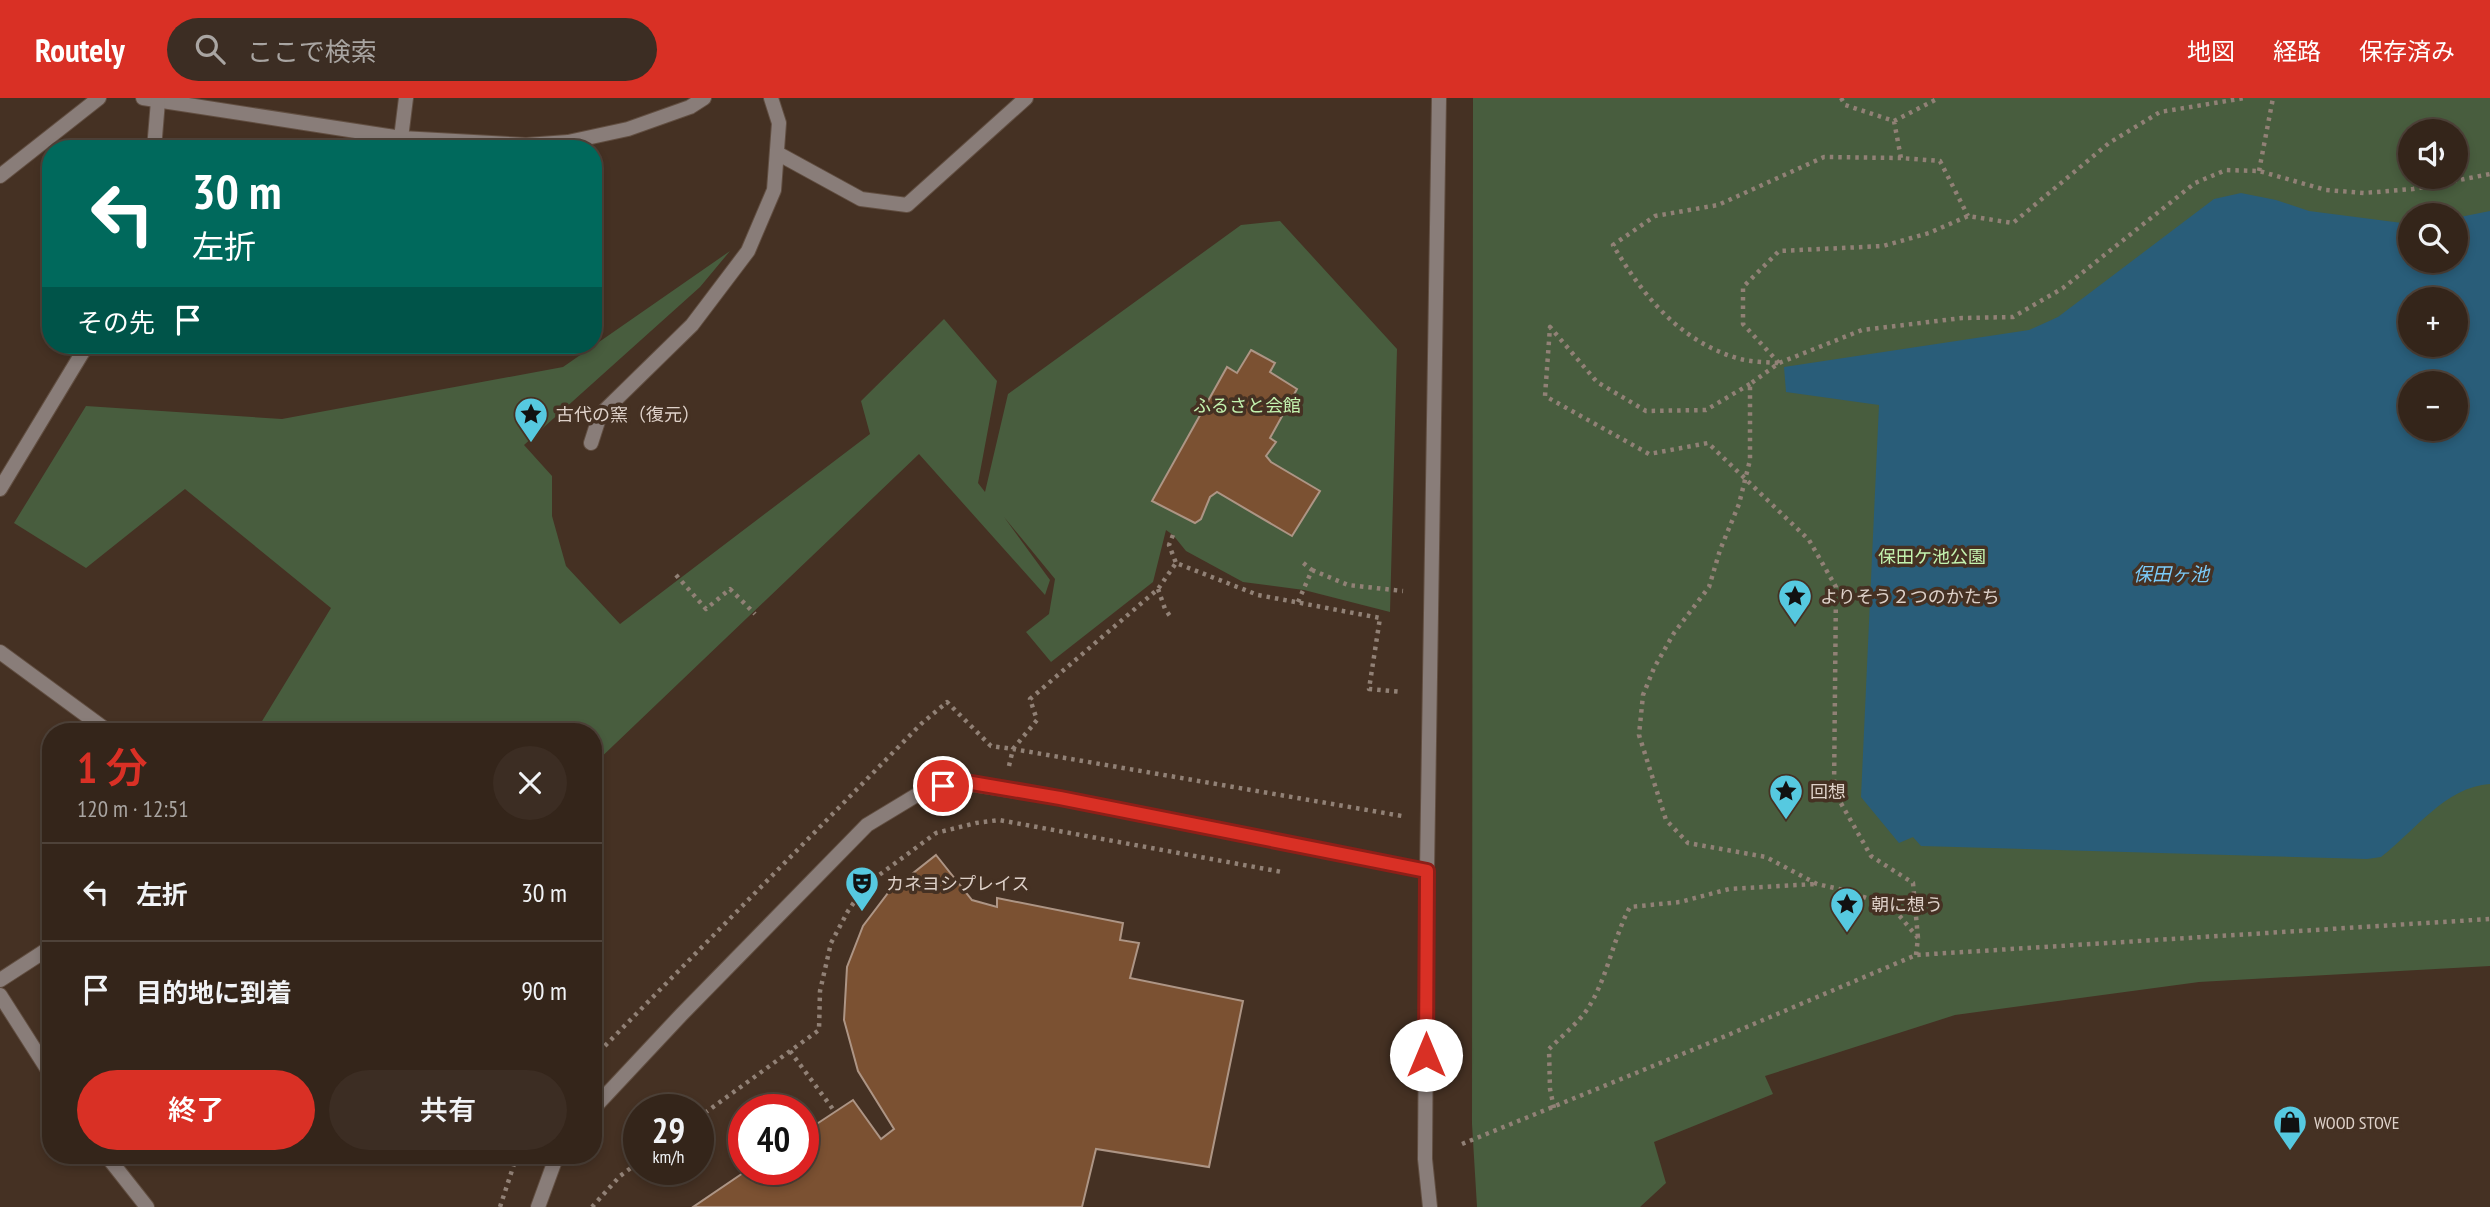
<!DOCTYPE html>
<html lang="ja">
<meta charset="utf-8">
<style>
:root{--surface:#34251a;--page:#3c2d23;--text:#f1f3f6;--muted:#a9a5a2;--line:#4e4239;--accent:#d93025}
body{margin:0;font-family:"PT Sans Narrow","Noto Sans JP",sans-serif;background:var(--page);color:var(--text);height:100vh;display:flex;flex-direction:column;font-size:26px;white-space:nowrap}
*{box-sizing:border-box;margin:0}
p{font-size:23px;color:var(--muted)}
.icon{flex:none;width:38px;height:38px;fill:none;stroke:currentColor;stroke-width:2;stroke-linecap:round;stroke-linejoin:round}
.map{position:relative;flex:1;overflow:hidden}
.sheet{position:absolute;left:42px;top:625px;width:560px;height:441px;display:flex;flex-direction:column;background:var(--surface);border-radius:28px;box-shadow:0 4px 10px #0003,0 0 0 2px var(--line)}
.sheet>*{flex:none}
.hud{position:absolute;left:42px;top:42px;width:560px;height:214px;border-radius:28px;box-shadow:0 4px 10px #0003,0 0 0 2px var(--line);background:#00695c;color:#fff;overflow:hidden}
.tools{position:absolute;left:2398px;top:21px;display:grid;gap:14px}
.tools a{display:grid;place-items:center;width:70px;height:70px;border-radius:50%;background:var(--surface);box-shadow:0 4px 10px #0003,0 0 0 2px var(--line);font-size:35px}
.speed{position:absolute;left:623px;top:996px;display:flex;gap:14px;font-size:35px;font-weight:700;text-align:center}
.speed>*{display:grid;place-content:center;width:91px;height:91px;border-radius:50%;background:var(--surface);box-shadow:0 4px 10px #0003,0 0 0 2px var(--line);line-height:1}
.speed small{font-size:18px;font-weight:400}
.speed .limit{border:10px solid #d22;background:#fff;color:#111}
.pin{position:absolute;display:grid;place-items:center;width:60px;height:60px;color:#fff;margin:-30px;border:4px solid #fff;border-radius:50%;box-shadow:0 2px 7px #0007}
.me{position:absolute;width:77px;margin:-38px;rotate:0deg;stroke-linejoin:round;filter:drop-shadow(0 0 5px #0008)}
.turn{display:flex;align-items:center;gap:24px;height:147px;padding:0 35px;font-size:32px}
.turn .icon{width:91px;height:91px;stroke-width:2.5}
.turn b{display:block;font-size:49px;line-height:60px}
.then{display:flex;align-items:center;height:66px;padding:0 35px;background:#0003;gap:14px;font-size:26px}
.round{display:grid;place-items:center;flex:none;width:74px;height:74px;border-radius:37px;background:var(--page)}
.head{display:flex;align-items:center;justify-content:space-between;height:119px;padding:0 35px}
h1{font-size:42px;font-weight:600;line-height:52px;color:var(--accent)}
.cta{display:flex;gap:14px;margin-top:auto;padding:14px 35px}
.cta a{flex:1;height:80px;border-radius:42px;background:var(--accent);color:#fff;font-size:28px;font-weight:600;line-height:80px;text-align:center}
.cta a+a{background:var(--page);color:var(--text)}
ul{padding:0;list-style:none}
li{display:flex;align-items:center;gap:21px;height:98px;padding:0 35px;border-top:2px solid var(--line)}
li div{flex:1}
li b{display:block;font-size:26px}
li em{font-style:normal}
header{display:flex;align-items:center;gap:42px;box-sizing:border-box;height:98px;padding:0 35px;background:var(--accent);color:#fff}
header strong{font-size:33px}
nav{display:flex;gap:38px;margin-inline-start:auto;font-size:24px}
.search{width:490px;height:63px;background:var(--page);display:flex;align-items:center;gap:18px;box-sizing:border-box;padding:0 24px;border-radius:38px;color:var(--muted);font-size:26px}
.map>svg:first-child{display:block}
</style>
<header>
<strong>Routely</strong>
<div class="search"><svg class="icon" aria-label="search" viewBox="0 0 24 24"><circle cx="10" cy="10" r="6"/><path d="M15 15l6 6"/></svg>ここで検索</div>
<nav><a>地図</a><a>経路</a><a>保存済み</a></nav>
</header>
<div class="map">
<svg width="2490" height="1109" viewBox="0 0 2490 1109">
<rect width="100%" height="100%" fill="#453123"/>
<!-- green -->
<path fill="#485d3e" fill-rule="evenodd" d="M1473,0h1017v868l-291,16 -244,33 -190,61 8,18 -119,48 12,41 -26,24h-163l-5,-83zM2410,33h45v46h-45zM2410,117h45v46h-45zM2410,201h45v46h-45zM2410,285h45v46h-45z
M1280,123l117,128 -7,263 -86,-22 -61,-8 -57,-31 -13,-16 -7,-5 -13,52 -102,80 -25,-30 23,-18 6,-35 -51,-62 46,63 -5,15 -126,-141 -326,311v-33l-337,-1 75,-123 -146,-119 -99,79 -72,-45 72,-117 196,13 281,-52 167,-116 -30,36 -176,158 28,31v40l14,50 54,58 250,-190 -9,-33 83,-82 53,62 -19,102 7,9 23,-98 233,-169z"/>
<!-- water -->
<path fill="#295d79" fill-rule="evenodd" d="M2241,95l35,7 33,11 101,13v37h45v-43l35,-7v573c-45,3 -75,47 -109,73l-14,2 -446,-13 -8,-9 -14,6 -38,-46 18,-392 -93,-13 -2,-25 245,-37 29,-13 156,-118zM2410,201h45v46h-45zM2410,285h45v46h-45z"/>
<!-- building -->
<path fill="#7b5132" stroke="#ad9585" stroke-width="2" d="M1251,252l24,13 -5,9 27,17 -27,49 6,4 -10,14 5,6 49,29 -28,45 -75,-44 -7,5 -9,22 -6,4 -43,-22 75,-134 10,6z
M936,757l36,45 25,7v-9l126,25 -3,17 19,3 -9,35 113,23 -34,166 -113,-18 -14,58h-389l56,-38h54v-36l50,-33 28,39 13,-10 -36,-58 -14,-51 3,-53 16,-41 25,-33z"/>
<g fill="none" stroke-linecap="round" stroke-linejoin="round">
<!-- service casing -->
<g stroke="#614e41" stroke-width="16">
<path id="service" d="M593,1011l89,-95 185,-189 48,-29 28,-10 29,-2 88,14 367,73
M538,1109l19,-52"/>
</g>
<!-- minor casing -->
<g stroke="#614e41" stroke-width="16">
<path id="minor" d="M143,0l258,40 125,7 42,-3 60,-13 62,-22 14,-9
M401,40l5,-40
M777,55l84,46 46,6 119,-107
M0,78l99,-78
M591,345l9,-28 92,-90 56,-74 26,-61 5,-67 -8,-25
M0,554l109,80
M0,882l51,-33"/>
</g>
<!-- tertiary casing -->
<g stroke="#614e41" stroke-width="16">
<path id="tertiary" d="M154,51l4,-48
M0,391l87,-144
M0,897l51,80
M106,1057l41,52
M1430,1109l-5,-48 2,-288 12,-773"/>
</g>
<!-- path -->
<path stroke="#918176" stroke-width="4.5" stroke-dasharray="3.5 5" stroke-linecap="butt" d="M1841,0l4,7 49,16 45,-23
M1894,23l7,37 39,3 28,55
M2259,73l14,-73
M1778,265c-12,-1 -26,-1 -38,-4 -60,-17 -97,-63 -127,-114l42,-29 63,-11 106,-48 77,1
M1779,265l-36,-39v-37l36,-36 104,-5 46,-13 39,-17 45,7 96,-80 51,-31 85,-14
M1750,286l-44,26 -60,1 -49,-29 -47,-55 -5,69 104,58 59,-11 101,97 27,47 -2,204 37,65 42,27 5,55
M1173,437l-4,10 7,18
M1312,472l36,15 55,6
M676,477l30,34 24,-20 25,25
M1158,491l7,20 7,10
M1298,504l14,-32 -10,-8
M1009,668l4,-17 389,67
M1916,857l2,-17 -25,-30 -45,-17 -31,-7 -51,-27 -78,-14 -22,-23 -27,-85 4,-40 11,-27 20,-35 35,-46 11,-37 19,-46 11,-44v-76l29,-21 83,-33 100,-12 51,-1 50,-29 132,-105 31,-13 33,1 67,19 38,3 49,-4 77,-15
M790,953l45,61
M593,960l328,-334 26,-22 44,44 22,3 24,-29 -7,-21 128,-110 18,-26 82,32 122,23 -11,71 33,3
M1554,1010l-4,-19 -1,-40c11,-11 25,-23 35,-35 23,-31 28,-74 46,-107l50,-5 49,-13 87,-5
M698,1020l121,-88 1,-39 11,-48 17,-32 19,-27 69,-51 40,-10 23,-3 283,52
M1462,1046l240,-98 214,-91 574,-36
M500,1109l17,-52
M592,1109l28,-31 19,-14"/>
<!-- service -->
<use href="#service" stroke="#897d79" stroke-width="14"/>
<!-- minor -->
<use href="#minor" stroke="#897d79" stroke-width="14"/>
<!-- tertiary -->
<use href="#tertiary" stroke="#897d79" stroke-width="14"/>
</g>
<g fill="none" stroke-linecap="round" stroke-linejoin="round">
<!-- route casing -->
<g stroke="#8d1f18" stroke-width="18">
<path id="route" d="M943,688l29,-3 88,15 367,73 -1,184"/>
</g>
<!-- route -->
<use href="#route" stroke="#d93025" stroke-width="12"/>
</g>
<!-- icons -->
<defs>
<g id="sight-pin" transform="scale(1.75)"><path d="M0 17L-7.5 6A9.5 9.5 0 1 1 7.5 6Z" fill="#56c9e0" stroke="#453123"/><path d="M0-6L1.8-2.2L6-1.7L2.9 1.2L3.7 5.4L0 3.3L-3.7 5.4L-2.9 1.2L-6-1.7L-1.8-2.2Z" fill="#111"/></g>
<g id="theatre-pin" transform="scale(1.75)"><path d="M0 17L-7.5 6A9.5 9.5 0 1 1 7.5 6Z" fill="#56c9e0" stroke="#453123"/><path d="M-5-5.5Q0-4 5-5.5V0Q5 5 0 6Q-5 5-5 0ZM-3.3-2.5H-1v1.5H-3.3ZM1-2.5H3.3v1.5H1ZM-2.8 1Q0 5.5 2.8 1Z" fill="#111"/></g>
<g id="shop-pin" transform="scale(1.75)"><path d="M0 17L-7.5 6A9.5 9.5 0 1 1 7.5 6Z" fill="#56c9e0" stroke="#453123"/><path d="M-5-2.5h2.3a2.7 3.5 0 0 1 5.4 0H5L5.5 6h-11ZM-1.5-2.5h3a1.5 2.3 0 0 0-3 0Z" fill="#111"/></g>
</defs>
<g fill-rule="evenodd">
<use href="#sight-pin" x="531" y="316"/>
<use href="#sight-pin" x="1795" y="498"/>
<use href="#sight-pin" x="1786" y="693"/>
<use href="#theatre-pin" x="862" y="785"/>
<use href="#sight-pin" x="1847" y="806"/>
<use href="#shop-pin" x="2290" y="1024"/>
</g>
<g text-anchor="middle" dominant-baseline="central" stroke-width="7" stroke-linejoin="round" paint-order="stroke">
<!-- park labels -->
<g font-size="18" fill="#c4f3af" stroke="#453123">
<text x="1247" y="307">ふるさと会館</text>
<text x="1932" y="458">保田ケ池公園</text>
</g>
<!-- poi labels -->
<g font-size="18" fill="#ded1c9" stroke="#453123" text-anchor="start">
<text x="556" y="316">古代の窯（復元）</text>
<text x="1820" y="498">よりそう２つのかたち</text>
<text x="1810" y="693">回想</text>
<text x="886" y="785">カネヨシプレイス</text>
<text x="1871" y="806">朝に想う</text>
<text x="2314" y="1024">WOOD STOVE</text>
</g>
<!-- water labels -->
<g font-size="19" font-style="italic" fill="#7bcbf9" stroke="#453123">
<text x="2171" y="476">保田ヶ池</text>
</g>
</g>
</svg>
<div class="tools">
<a><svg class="icon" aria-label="sound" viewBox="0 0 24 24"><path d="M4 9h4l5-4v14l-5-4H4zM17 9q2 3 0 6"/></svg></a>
<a><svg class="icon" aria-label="search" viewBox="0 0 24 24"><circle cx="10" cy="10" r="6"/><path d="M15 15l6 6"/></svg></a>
<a>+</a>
<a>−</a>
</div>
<div class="speed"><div>29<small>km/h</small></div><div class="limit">40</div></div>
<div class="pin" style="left:943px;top:688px;background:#d93025"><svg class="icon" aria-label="arrive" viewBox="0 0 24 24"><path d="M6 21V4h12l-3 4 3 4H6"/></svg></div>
<svg class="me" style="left:1426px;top:957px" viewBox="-20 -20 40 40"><circle r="19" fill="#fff"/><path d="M0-13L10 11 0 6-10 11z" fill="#d93025"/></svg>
<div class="hud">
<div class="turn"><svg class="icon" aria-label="left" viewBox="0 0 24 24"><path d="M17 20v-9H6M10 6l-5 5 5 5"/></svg><div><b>30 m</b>左折</div></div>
<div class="then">その先<svg class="icon" aria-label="arrive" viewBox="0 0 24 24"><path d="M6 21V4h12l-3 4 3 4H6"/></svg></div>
</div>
<section class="sheet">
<div class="head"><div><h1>1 分</h1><p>120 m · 12:51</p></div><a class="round"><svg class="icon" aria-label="close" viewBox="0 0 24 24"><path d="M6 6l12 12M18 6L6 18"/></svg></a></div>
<ul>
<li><svg class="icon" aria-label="left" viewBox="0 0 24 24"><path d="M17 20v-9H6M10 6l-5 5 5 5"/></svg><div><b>左折</b></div><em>30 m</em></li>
<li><svg class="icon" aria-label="arrive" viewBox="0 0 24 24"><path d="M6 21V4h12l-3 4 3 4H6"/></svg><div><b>目的地に到着</b></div><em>90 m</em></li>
</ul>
<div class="cta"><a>終了</a><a>共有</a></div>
</section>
</div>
